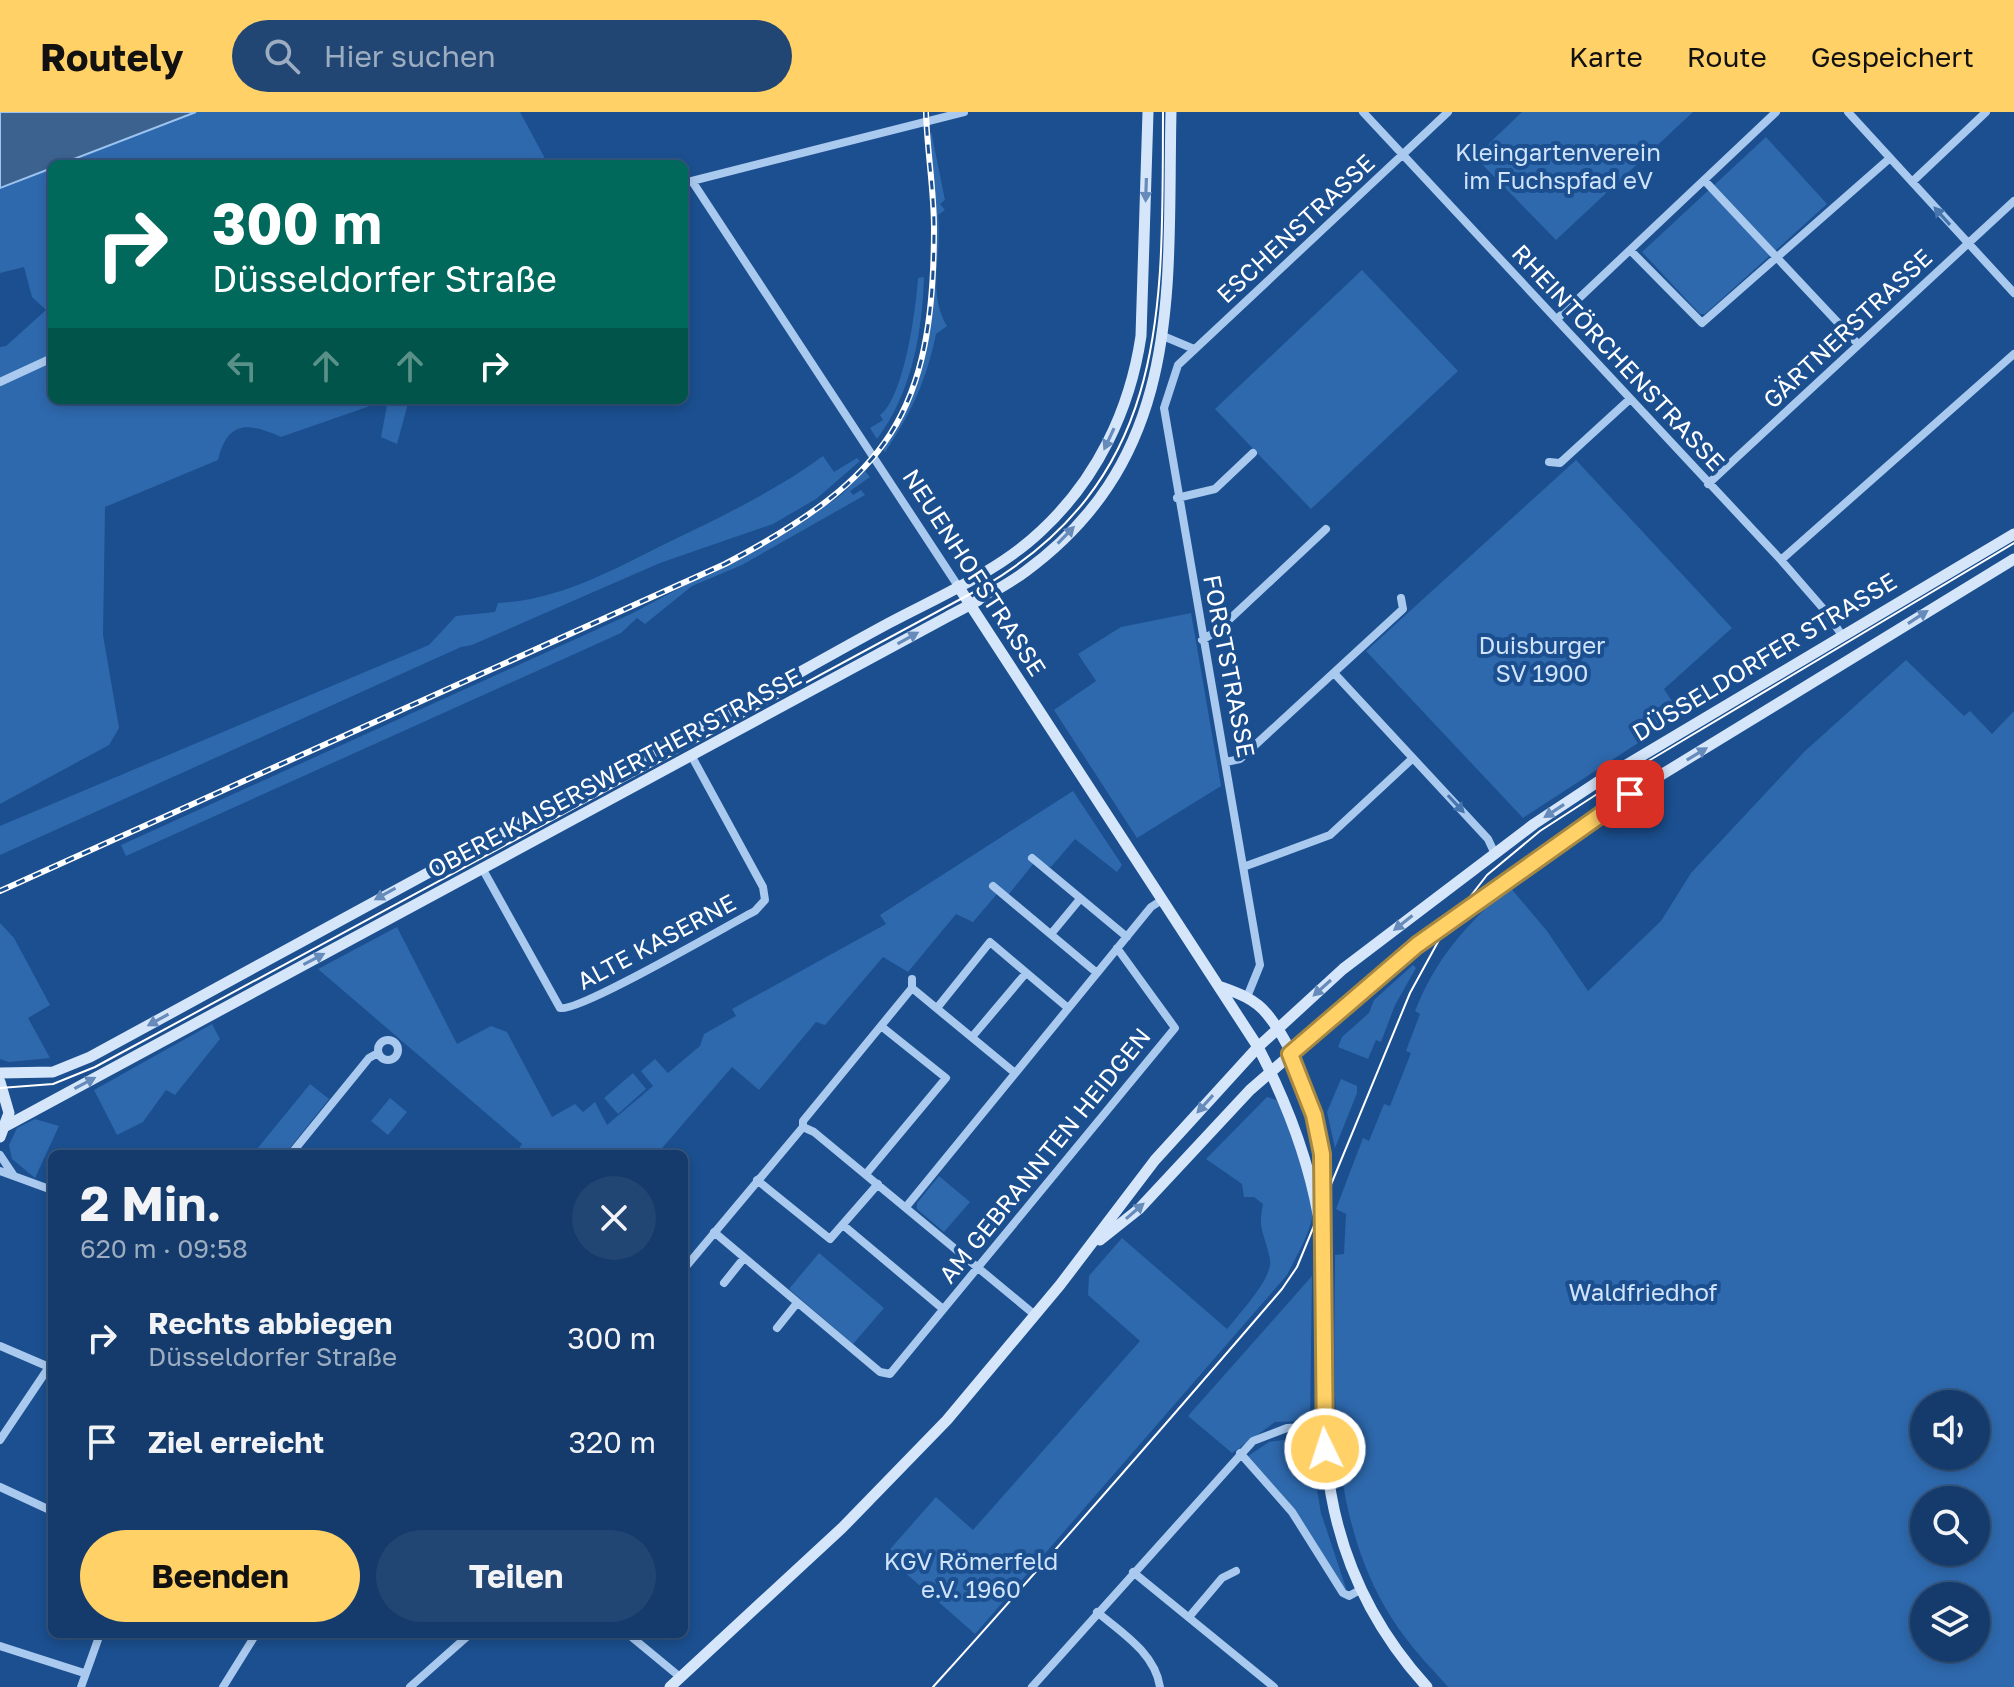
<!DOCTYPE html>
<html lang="de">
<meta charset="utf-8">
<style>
:root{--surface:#143b6b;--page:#214673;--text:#f1f3f6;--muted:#9dadc1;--line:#33557e;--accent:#ffd166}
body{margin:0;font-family:"Golos Text",sans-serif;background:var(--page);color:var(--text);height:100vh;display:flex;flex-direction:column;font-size:30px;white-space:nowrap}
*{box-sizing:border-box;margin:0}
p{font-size:26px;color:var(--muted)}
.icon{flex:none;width:44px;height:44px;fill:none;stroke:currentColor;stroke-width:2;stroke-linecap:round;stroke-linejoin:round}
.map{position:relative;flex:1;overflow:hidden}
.drawer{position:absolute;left:48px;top:1038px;width:640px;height:488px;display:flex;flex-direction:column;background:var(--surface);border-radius:12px;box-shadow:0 4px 12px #0003,0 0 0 2px var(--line)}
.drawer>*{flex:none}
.banner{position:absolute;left:48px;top:48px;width:640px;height:244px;border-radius:12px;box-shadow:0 4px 12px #0003,0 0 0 2px var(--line);background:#00695c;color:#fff;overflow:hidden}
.buttons{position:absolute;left:1910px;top:1278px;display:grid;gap:16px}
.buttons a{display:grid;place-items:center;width:80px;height:80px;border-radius:50%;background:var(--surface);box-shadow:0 4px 12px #0003,0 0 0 2px var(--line);font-size:40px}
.pin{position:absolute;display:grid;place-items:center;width:68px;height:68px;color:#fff;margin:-34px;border-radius:16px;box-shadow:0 4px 12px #0006}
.me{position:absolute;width:88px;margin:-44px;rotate:356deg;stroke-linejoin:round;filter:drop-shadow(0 0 6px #0008)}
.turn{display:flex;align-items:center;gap:28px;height:168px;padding:0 32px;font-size:36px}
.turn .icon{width:104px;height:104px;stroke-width:2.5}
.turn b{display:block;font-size:56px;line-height:68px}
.lanes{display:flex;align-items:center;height:76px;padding:0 32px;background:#0003;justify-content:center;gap:40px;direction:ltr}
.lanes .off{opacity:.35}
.round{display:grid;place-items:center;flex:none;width:84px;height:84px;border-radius:42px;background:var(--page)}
.summary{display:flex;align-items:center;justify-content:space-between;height:136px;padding:0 32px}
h1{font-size:48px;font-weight:700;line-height:60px}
.button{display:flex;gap:16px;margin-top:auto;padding:16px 32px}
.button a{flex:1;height:92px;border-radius:48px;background:var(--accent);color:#111;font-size:32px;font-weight:700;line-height:92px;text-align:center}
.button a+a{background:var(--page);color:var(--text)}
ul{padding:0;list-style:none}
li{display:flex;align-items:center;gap:24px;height:104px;padding:0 32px}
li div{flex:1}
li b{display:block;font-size:30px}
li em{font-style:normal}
header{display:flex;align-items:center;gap:48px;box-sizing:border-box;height:112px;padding:0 40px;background:var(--accent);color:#111}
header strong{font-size:38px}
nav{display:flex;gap:44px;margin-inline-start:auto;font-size:28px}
.search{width:560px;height:72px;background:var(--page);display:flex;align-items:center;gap:20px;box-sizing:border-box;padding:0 28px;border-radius:44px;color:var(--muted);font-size:30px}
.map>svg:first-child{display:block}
</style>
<header>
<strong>Routely</strong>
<div class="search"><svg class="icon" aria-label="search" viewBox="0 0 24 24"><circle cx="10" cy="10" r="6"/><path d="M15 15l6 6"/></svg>Hier suchen</div>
<nav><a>Karte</a><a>Route</a><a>Gespeichert</a></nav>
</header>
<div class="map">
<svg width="2014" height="1575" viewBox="0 0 2014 1575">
<rect width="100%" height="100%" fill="#1b4f8f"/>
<!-- green -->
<path fill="#2e69ad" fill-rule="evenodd" d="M196,0h324l28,52h-487z
M1522,0h171l-137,128 -81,-83z
M931,19l14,69 -5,4 5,6 -7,5c5,38 -12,76 9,111l-11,8c-9,45 -25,80 -51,118l-3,-4c52,-70 58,-159 53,-243 -1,-24 -8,-52 -4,-74z
M1766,25l61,67 -122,110h-5l-58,-62z
M52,56v159l-3,4 3,7v62h335l-106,37c-32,-14 -53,-18 -63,23l-113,47 -2,128 16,93 -10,17 -109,59v-457l6,-1 40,-36 -14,-13 -8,-30 -24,6v-85z
M1362,158l96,101 -147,138 -96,-100z
M924,165c-2,57 -12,115 -47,162l-7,-11 13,-8 -3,-5c24,-17 36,-106 38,-137z
M388,288h21l-12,44 -16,-7z
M823,344l11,16 23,-14 3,3 -44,38 -43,25 -113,39 -188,82 -11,2 -461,208v-29l429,-181 27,-29 39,-4 3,-9c63,-3 116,-34 171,-61 54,-26 106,-51 154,-86z
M1576,348l156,168 -68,61 17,26 -158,103 -157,-167z
M865,359l5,6 -20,14 3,4 8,-5 4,5 -123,70 -50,21 -47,38 -8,-6 -16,15 -495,223 -5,-11 512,-232 170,-91 38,-27z
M1191,501l30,173 -84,52 -83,-128 42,-29 -18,-27 43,-27z
M1906,548l58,56 6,-5 22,23 22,-23v976h-566c-13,-15 -28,-30 -40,-46 -86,-110 -73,-256 -73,-386l9,-1 2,-40 -10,-5 27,-71 6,3 15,-37 6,2 21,-53 -5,-2 14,-37 -5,-3c22,-55 51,-85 94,-125l38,45 41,60 73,-70 30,-48 113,-121zM1976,1292v52h-52v-52zM1924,1388h52v52h-52zM1924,1484h52v52h-52z
M1073,679l49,74 -5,7 -42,-33 -24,28 -17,-4 -25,31h-12l-24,28 -17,-8 -48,58 -25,-15 -58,68 -9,-3 -57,68 -27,-23 -75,87h-142l7,-10 -204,-175 79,-42 60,117 34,-18 16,6 45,85 23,-13 8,8 12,-10 12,23 46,-39 -12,-15 14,-12 13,14 32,-27 4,-12 32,-18 -4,-7 154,-85 -6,-9z
M0,811l14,15 36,67 -22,13 22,40 -41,4 -9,-3z
M1413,853l3,3 -21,37 -14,37 -5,-2 -8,19 -30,-12 4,-10 27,-24 5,-13z
M212,912l8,15 -45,56 -9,-5 -23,32 -26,13 -23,-45z
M633,961l13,16 -28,25 -14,-16z
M1341,967l16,7v7l-22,55 -8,-36z
M310,972l19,15 -44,55h-32z
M1267,985l10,3c11,23 39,94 35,118 -4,19 -16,39 -25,57l-312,359 -90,-79 51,-58 37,33 167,-189 -52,-46 1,-19 33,-38 105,91c12,-15 46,-51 43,-69 -4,-25 -13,-28 -7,-56l-9,-7h-10l-2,-13 -36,-25z
M390,986l17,14 -19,23 -17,-14z
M35,1007l24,7 -24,52 -23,-19 -3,-14 8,-17z
M939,1064l31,26 -26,30 -27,-23v-6z
M819,1141l65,55 -31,36 -64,-55z
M1312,1164l-2,145 -35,1 -43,31 -44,-37z
M1308,1325l13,76 26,78 -99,-135 21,-14z"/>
<!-- water -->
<path fill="#3c6290" stroke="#9cc4f0" stroke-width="2" d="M0,0h196l-135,52h-9v4l-52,20z"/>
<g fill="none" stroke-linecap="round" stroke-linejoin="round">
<!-- street -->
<path stroke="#a9c9ee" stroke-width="8" d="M1363,0l418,448 46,53 14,21
M1848,0l166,181
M1704,68l154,164
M692,69l266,405
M1912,70l74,-70
M684,71l280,-71
M1630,138l72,73 188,-165
M1557,207l219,-207
M1163,224l31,13
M0,270l52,-24
M1549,350l11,1 70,-64
M1708,372l306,-283
M1177,386l38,-9 38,-36
M1781,448l233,-206
M1202,528l15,-9 109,-102
M1334,561l154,166 7,15
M1226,650l14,-3 163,-150 -2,-11
M1032,746l95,79
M1246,754l84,-31 83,-77
M482,756l78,140c18,5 168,-83 195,-97l10,-11 -2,-13 -72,-132
M993,774l104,87
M1051,822l29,-35
M912,876l103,85
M1247,885l13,-32 -96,-557 14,-43 270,-253
M937,896l53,-66 78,66
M972,925l54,-64
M378 938a10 10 0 1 1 20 0a10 10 0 1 1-20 0Z
M803,1015l11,5 221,183
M291,1042l78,-96 9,-5
M0,1043l14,21
M0,1059l52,19
M866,1062l80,-96 -65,-52
M757,1068l73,59 48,-55
M906,1095l245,-300 11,-7
M843,1113l100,84
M714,1120l166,140 10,2 285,-346 -58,-80
M684,1157l119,-142v-6l109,-133v-9
M724,1171l20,-25
M777,1216l20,-25
M0,1234l49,21
M684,1287v4
M0,1328l49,-73 3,1
M1240,1341l52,59 51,81 6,3 11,-6
M0,1375l52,24
M1133,1460l141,115
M1097,1500c24,20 58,41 63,75
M1189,1505l33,-39 14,-7
M628,1522l52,43
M0,1534l84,27
M81,1575l19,-53
M223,1575l33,-53
M410,1575l60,-53
M1032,1575l221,-246 34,-13 35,-2"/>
<!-- secondary -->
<path stroke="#d6e6fa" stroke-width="11" d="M958,474l300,461c28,54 49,107 60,167
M1221,875c17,6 34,12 46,27 28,34 50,97 55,140 4,31 1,61 1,91 -1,83 -7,167 8,249 13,73 46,138 96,193
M0,961l53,-1 37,-15c201,-109 400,-220 603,-326 66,-35 131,-73 196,-108 51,-27 110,-52 152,-92 56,-52 89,-121 100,-195l7,-224
M0,970l9,31 -9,24
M6,1014l941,-509c26,-14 55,-28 79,-46 160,-118 141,-283 145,-459
M1100,1128l39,-31 111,-119 167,-145 213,-151 384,-235
M670,1575l172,-159 105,-108 113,-135 95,-125 103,-113 85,-78 191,-145 62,-41 418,-249"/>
<!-- tram -->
<path stroke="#fff" stroke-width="2" d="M0,976l53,-4 42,-17 888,-480c189,-111 179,-281 180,-475
M933,1575c118,-131 234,-264 349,-398l15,-22 113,-274 35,-64 42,-54 53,-44 105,-68 369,-220"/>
<!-- rail casing -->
<g stroke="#fff" stroke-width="6">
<path id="rail" d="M0,779l725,-327c163,-86 209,-150 209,-336 0,-39 -7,-77 -8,-116"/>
</g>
<!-- rail -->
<use href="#rail" stroke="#1b4f8f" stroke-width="3" stroke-dasharray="9" stroke-linecap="butt"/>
</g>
<!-- one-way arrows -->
<defs><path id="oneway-solid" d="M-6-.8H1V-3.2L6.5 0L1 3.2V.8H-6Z" transform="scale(2)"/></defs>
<g fill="#668bba">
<use href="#oneway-solid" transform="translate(1146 78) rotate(92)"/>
<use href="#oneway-solid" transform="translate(1109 327) rotate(115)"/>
<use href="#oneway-solid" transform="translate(1066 423) rotate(-46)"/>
<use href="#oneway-solid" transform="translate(1918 505) rotate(-33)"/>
<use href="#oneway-solid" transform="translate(908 526) rotate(-29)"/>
<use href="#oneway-solid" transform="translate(1697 642) rotate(-31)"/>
<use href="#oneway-solid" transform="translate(1554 699) rotate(147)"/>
<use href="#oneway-solid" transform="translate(385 782) rotate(151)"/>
<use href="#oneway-solid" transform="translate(1403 811) rotate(142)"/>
<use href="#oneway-solid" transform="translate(314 847) rotate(-28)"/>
<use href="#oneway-solid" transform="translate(1322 876) rotate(138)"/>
<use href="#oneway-solid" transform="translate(158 908) rotate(151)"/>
<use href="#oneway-solid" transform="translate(85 971) rotate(-28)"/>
<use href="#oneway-solid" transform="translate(1205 992) rotate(132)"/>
<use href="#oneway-solid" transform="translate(1135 1099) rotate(-41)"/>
</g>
<g fill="#4674ac">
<use href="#oneway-solid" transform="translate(1942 104) rotate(-132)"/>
<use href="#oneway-solid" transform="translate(1456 692) rotate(47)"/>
</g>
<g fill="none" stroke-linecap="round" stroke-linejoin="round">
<!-- route casing -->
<g stroke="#a68842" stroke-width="20">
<path id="route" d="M1325,1337l-3,-295 -8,-39 -24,-61 127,-109 213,-151"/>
</g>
<!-- route -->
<use href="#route" stroke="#ffd166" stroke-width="14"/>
</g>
<g text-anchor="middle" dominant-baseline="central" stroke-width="8" stroke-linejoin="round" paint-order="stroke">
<!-- park labels -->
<g font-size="24" fill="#cfe3fa" stroke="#1b4f8f">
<text x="1558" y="39">Kleingartenverein<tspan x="1558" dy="28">im Fuchspfad eV</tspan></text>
<text x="1542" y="532">Duisburger<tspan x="1542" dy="28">SV 1900</tspan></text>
<text x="1643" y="1179">Waldfriedhof</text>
<text x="971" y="1448">KGV Römerfeld<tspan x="971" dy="28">e.V. 1960</tspan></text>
</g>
<!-- street labels -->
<g font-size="24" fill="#fff" stroke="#1b4f8f">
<text transform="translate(1295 116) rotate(-43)">ESCHENSTRASSE</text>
<text transform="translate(1847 216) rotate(-43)">GÄRTNERSTRASSE</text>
<text transform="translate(1619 245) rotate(47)">RHEINTÖRCHENSTRASSE</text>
<text transform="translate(975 460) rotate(57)">NEUENHOFSTRASSE</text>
<text transform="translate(1764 544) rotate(-31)">DÜSSELDORFER STRASSE</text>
<text transform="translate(1230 554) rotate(79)">FORSTSTRASSE</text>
<text transform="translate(614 660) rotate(-28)">OBERE KAISERSWERTHER STRASSE</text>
<text transform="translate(656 829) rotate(-28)">ALTE KASERNE</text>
<text transform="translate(1044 1043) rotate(-51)">AM GEBRANNTEN HEIDGEN</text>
</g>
</g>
</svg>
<div class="buttons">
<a><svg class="icon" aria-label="sound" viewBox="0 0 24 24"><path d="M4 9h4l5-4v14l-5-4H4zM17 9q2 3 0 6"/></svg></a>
<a><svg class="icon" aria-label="search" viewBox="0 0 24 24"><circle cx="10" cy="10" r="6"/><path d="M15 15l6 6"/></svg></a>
<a><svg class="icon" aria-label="layers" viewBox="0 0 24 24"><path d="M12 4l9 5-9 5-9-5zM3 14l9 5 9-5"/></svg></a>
</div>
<div class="pin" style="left:1630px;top:682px;background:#d93025"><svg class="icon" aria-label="arrive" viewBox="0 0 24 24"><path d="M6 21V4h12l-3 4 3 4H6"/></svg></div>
<svg class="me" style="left:1325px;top:1337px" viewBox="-20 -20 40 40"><circle r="17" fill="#ffd166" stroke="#fff" stroke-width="3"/><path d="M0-11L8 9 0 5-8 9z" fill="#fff"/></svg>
<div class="banner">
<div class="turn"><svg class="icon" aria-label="right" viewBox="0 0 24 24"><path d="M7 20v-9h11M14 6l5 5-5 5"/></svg><div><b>300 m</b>Düsseldorfer Straße</div></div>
<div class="lanes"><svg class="icon off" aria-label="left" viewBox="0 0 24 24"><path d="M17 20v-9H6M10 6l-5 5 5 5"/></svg><svg class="icon off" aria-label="ahead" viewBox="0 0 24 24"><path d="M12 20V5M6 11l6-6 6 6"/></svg><svg class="icon off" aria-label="ahead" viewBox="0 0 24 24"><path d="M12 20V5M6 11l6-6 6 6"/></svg><svg class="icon" aria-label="right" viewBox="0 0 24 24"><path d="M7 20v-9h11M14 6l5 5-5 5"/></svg></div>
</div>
<section class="drawer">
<div class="summary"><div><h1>2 Min.</h1><p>620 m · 09:58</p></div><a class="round"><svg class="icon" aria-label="close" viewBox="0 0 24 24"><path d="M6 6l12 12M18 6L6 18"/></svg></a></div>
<ul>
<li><svg class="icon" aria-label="right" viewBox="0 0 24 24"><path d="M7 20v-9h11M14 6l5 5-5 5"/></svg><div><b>Rechts abbiegen</b><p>Düsseldorfer Straße</p></div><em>300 m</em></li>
<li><svg class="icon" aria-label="arrive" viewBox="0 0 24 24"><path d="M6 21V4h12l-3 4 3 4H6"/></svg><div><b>Ziel erreicht</b></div><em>320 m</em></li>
</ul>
<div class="button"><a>Beenden</a><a>Teilen</a></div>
</section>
</div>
